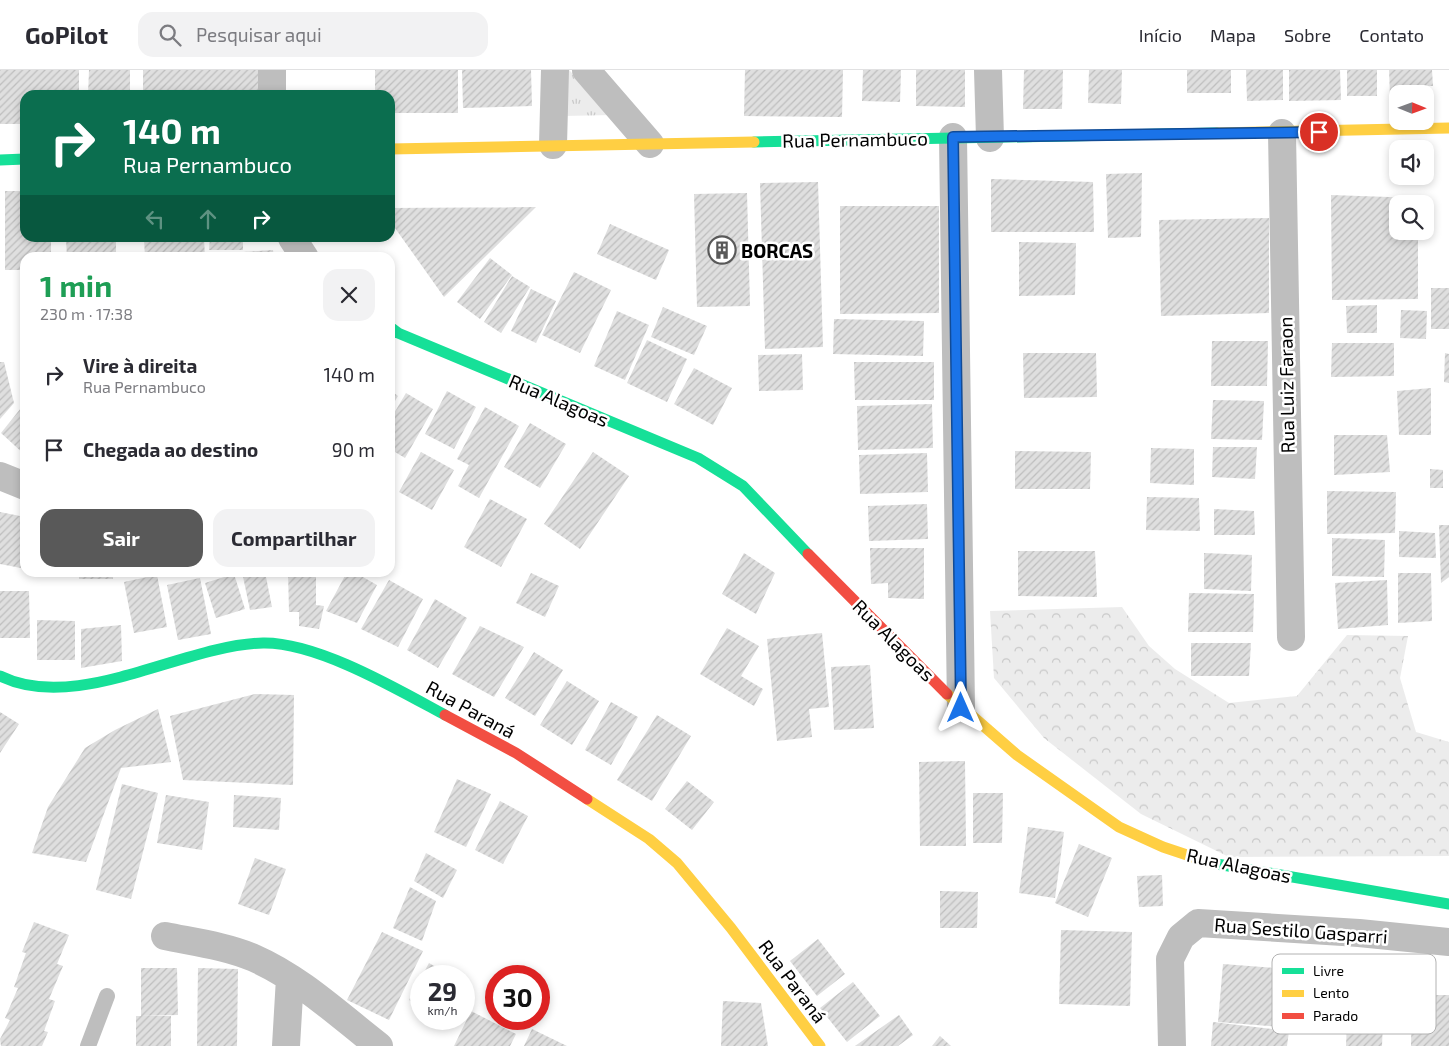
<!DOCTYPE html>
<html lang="pt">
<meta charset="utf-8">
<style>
:root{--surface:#fff;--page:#f2f2f3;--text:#2b2b33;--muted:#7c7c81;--line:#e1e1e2;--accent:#595959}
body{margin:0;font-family:"Exo 2",sans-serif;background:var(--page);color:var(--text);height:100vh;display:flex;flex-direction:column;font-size:19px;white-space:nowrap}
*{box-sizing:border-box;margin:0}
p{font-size:16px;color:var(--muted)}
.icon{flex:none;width:28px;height:28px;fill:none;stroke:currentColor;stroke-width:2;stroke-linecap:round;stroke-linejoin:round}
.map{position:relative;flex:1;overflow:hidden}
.side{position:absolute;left:20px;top:182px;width:375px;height:325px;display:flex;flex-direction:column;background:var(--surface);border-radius:15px;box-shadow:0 2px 8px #0003}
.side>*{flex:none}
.guide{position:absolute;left:20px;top:20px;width:375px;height:152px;border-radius:15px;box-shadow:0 2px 8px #0003;background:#0b6e4f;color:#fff;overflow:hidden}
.needle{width:32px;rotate:91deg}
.tools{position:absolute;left:1389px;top:15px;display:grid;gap:10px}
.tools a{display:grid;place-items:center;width:45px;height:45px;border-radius:10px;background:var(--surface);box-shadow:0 2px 8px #0003;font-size:25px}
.speed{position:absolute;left:410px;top:895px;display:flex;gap:10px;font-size:25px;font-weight:700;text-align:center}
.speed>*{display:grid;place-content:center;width:65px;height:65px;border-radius:50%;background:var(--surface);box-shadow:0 2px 8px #0003;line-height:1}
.speed small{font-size:12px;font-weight:400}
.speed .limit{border:8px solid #d22;background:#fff;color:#111}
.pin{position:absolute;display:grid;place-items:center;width:42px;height:42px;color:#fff;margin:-21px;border:2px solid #fff;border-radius:50%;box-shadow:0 1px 5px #0007}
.me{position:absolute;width:55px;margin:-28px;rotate:0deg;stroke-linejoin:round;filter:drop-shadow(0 0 4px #0008)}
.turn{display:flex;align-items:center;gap:18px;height:105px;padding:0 20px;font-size:22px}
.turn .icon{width:65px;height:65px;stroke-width:2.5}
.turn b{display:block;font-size:35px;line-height:42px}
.lanes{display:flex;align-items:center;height:48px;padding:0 20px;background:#0003;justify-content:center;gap:25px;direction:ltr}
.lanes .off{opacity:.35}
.round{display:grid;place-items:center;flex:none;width:52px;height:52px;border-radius:15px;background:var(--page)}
.overview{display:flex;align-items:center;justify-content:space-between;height:85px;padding:0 20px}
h1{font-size:30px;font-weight:700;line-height:38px;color:#1e9e55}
.primary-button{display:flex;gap:10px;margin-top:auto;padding:10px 20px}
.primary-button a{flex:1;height:58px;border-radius:15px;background:var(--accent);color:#fff;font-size:20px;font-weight:700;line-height:58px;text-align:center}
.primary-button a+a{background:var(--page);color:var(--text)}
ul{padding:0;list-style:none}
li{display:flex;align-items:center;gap:15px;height:75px;padding:0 20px}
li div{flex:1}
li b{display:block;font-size:19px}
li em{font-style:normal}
header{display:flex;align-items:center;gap:30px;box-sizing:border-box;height:70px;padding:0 25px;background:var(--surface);border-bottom:1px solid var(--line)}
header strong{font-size:24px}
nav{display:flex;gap:28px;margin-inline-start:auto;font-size:18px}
.search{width:350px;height:45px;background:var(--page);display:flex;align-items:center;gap:12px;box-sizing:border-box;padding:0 18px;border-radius:15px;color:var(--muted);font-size:19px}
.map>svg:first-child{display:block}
</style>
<header>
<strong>GoPilot</strong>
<div class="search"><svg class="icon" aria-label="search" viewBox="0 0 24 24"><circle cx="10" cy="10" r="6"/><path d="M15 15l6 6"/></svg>Pesquisar aqui</div>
<nav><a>Início</a><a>Mapa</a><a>Sobre</a><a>Contato</a></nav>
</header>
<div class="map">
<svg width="1449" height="976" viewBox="0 0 1449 976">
<defs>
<pattern id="forest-crowns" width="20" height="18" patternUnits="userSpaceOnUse" patternTransform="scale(1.25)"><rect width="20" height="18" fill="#ececec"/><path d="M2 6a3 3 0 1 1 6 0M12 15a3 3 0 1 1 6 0" fill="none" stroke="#c9c9c9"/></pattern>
<pattern id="park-tufts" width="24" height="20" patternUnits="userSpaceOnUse" patternTransform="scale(1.25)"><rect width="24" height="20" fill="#ececec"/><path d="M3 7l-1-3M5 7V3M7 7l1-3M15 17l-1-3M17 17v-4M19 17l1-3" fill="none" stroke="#c9c9c9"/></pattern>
<pattern id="building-hatch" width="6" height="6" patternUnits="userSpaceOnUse" patternTransform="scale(1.25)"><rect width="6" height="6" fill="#dfdfdf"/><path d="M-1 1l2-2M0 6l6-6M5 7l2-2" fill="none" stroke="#bebebe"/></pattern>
</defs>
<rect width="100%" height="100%" fill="#fff"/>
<!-- forest -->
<path fill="url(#forest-crowns)" d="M1122,537l27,39 26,23 54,34 68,-7 50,-61 61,1 -8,42 16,54 33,10v114l-220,1 -88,-43 -97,-76 -50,-60 -4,-67z"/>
<!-- park -->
<path fill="url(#park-tufts)" d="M563,0h6l44,45 -50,1z"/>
<!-- building -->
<path fill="url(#building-hatch)" d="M0,0h79v25h-54v29h-25z
M89,0h41v25h-42z
M143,0h116v25h-116z
M375,0h83v43h-68v-18h-15z
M462,0h69l1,36 -69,2z
M745,0h98l-1,47 -98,-1z
M863,0h38l-1,32 -38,-1z
M916,0h49v37l-49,-1z
M1024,0h39l-1,39h-39z
M1089,0h33l-1,34 -33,-1z
M1187,0h44v23h-44z
M1246,0h37v30l-36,1z
M1289,0h51l1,30 -52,1z
M1347,0h30v26h-30z
M1389,0h43l1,16h-17l1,8h-19v3h-8z
M1142,103l-1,64 -33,1 -2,-64z
M991,109l102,3 1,50h-103z
M818,112l5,165 -58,2 -5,-166z
M5,121h20v47h26v20h-26v12h-20z
M747,123l3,113 -53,1 -3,-113z
M1331,125l87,3v6h-20v27h20v68l-86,1z
M840,136h99v107l-99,1z
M536,137l-92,90 -54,-76v-13z
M1269,148v95l-108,3 -2,-96z
M610,154l59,26 -13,30 -59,-26z
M66,168h50v20h-49z
M144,168h60l1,20h-60z
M210,168h33v12h-34z
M1019,172l57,1 -1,52 -56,1z
M273,180l1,8h-30l-1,-6z
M490,188l22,17 -32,44 -23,-17z
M574,202l37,18 -31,63 -38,-18z
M512,206l18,11 -29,46 -17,-11z
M1431,218h18v41h-18z
M531,219l25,12 -20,42 -25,-12z
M1377,235v28h-30l-1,-27z
M663,237l44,19 -13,29 -43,-18z
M1401,240l26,1 -1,28 -26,-1z
M617,241l32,14 -24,55 -31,-14z
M834,249l90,2 -1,35 -90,-2z
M647,270l40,19 -20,43 -40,-19z
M1212,271h56l-1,45h-56z
M1332,273h62v33l-63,1z
M1023,283h73l1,44 -73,1z
M1445,283l4,1v29l-5,-1z
M802,284l1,36 -44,1 -1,-36z
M0,292h4l10,41 -14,16z
M854,292h80v38h-79z
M694,298l38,20 -19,37 -39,-21z
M1431,318v47h-32l-2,-44z
M390,320l8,6 -8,13z
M447,321l29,16 -22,42 -29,-15z
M406,323l27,16 -28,49 -15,-9v-29z
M1213,330l51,1 -2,39 -51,-1z
M25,333v52l-24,-22z
M932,334l1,44 -75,2 -1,-44z
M485,337l34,19 -40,72 -21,-12 11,-21 -12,-6z
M530,353l36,21 -26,44 -36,-21z
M1334,365h53l3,37 -56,3z
M1213,377h44l-2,32 -43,-2z
M1151,378l43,1v36l-44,-2z
M1015,381l76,1 -1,37h-75z
M421,382l33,18 -22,40 -33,-18z
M593,382l36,24 -49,73 -36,-25z
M927,383l1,39 -68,2 -1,-39z
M1430,399l13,1v18h-13z
M1327,421l69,1 -1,41 -68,1z
M1147,427l52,1 1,33 -54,-1z
M490,429l37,20 -26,48 -37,-20z
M927,434l1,35 -59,2 -1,-35z
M1214,439l40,2 1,24h-41z
M0,442l25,5v32l-4,19 -21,-4z
M1439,455h10v52l-8,6z
M1399,461l36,2 1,25 -37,-1z
M1332,468l53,2 -1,37 -52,-1z
M870,478h54v51l-36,-1v-15l-17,1z
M1018,481h77l2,46 -79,-1z
M744,483l31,20 -19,41 -34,-20z
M1204,483l48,2 -1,36 -47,-2z
M79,502h34v7h-34z
M242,502h23l7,35 -22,3z
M288,502h28v33l8,1 -5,23 -20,-3v-14h-10z
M347,502h7l23,13 -20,38 -31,-12z
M531,503l28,13 -14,31 -29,-14z
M1398,503h33l1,48 -34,2z
M234,504l11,35 -29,9 -11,-35z
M157,505l10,52 -33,6 -10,-51z
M200,508l11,56 -33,6 -11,-55z
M389,510l34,19 -25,48 -37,-18z
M1387,510l1,45 -50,4 -3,-46z
M0,521h29l1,47h-30z
M1189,523l65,1 -1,38h-65z
M435,529l32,19 -29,50 -31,-18z
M37,550l38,1v39h-38z
M121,555l1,36 -41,7v-39z
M480,556l44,21 -30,50 -42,-23z
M727,558l32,18 -18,30 22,13 -9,17 -54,-32z
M822,563l7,74 -20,2 3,28 -35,4 -10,-102z
M1191,573h60l-2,33h-58z
M534,582l29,18 -28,46 -30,-18z
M870,595l4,63 -40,2 -3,-63z
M567,611l32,20 -27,44 -32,-20z
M255,624l39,1 -1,90 -110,-5 -13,-64z
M611,632l27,15 -27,48 -26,-15z
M158,639l13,53 -50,6 -35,94 -54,-9 16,-46 37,-59 30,-18z
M0,642l19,12 -19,29z
M657,645l34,21 -39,65 -35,-21z
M965,691l1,85h-46l-1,-84z
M457,709l34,15 -25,53 -32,-15z
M687,711l27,21 -22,28 -27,-21z
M122,714l36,9 -27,106 -35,-9z
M973,723h30l-1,50h-29z
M166,725l43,7 -7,48 -45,-7z
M234,725l47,3 -2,32 -46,-3z
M500,731l28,15 -25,48 -28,-14z
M1028,757l36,5 -9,66 -36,-5z
M1079,774l33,14 -24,59 -33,-14z
M426,783l31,17 -14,28 -29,-17z
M255,788l31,11 -17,46 -31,-11z
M1162,805l1,31 -24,1 -2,-31z
M410,817l26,14 -14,40 -29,-13z
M940,821l38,1 -1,36h-37z
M34,852l35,13 -12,29 6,2 -14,33 6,2 -11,30 4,1 -6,14h-41l-1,-7 10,-19 -5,-2 13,-30 -4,-1 12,-34 -4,-1z
M1061,860l71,2 -2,74 -71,-2z
M382,862l41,19 -34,69 -42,-20z
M818,869l27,35 -28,22 -27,-35z
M429,893l19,11 -1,2h-25z
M1223,894l115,9 -5,58 -115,-9z
M141,898h36l1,47 -37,1z
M198,898l40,1 -1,77h-40z
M421,907v30l-12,-7z
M853,912l27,34 -33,26 -27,-34z
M1412,925h37v51h-38z
M1348,926l36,1 -2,49h-36z
M723,931l38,2 7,43h-47z
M471,941l45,23 -6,12h-56z
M899,945l14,20 -15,11h-43z
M136,946h35v30h-35z
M1213,952l76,9 -2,15h-76z
M532,959l35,17h-43z
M940,966l11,10h-19z"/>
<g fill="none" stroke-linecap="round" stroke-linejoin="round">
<!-- lane -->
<path stroke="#bebebe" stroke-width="16" d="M88,976l19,-50"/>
<!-- street -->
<path stroke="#bebebe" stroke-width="28" d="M272,0v25
M586,0l64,74
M988,0l2,68
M1282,63l9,504
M953,67l8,571
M553,75l2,-75
M292,168l13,20
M0,406l25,10
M165,866c29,6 61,10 89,22 46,20 86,58 125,88
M286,976l4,-68
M1172,976l-2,-87 11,-22 17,-14 161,10 90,9"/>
<!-- fast -->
<path stroke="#16e098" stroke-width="11" d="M754,72l463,-9
M0,90l25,-1
M390,257l8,6 300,125 45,28 65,68
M0,606c77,38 182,-31 263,-33 54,-1 134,46 182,72
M1211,793l238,41"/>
<!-- slow -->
<path stroke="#ffcf43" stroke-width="11" d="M1217,63l232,-5
M390,79l364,-7
M947,624l70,61 102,72 44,20 48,16
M587,729l62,40 28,24 54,65 89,118"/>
<!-- jam -->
<path stroke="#f24e42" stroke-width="11" d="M808,484l139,140
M445,645l71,38 71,46"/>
</g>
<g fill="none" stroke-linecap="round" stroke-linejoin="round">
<!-- route casing -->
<g stroke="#114b97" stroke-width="12">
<path id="route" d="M961,638l-8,-571 366,-5"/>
</g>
<!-- route -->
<use href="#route" stroke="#1a73e8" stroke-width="9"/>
</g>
<!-- icons -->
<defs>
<g id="building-ring" transform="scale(1.4375)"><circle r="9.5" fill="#fff" stroke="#595959" stroke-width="1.5"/><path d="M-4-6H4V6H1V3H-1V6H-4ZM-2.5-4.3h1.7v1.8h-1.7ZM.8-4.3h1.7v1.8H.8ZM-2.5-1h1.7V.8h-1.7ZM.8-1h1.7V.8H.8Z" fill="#595959"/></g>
</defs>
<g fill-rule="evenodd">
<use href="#building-ring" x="722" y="180"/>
</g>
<g text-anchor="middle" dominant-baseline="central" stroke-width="5" stroke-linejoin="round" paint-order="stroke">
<!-- street labels -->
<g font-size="19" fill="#000" stroke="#fff">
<text transform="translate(855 69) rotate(-1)">Rua Pernambuco</text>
<text transform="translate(1286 315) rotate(-91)">Rua Luiz Faraon</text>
<text transform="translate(559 330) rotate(23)">Rua Alagoas</text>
<text transform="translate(894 570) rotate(45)">Rua Alagoas</text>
<text transform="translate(471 639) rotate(29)">Rua Paraná</text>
<text transform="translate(1239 795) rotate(12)">Rua Alagoas</text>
<text transform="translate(1301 860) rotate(4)">Rua Sestilo Gasparri</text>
<text transform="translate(793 911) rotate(53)">Rua Paraná</text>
</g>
<!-- poi labels -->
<g font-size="19" font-weight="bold" fill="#000" stroke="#fff" text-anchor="start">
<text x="741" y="180">BORCAS</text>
</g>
</g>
<!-- legend -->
<rect x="1272" y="884" width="164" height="80" rx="8" fill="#fff" stroke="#b2b2b2" stroke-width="1"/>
<rect x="1282" y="898" width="22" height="6" fill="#16e098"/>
<rect x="1282" y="920" width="22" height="7" fill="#ffcf43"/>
<rect x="1282" y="943" width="22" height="6" fill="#f24e42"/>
<g font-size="14" fill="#000">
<text x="1313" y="906">Livre</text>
<text x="1313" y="928">Lento</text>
<text x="1313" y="951">Parado</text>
</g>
</svg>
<div class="tools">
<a><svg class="needle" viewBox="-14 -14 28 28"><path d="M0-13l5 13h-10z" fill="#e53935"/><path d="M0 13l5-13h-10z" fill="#7c7c81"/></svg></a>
<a><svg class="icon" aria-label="sound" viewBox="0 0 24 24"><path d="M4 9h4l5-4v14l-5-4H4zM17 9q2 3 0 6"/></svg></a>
<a><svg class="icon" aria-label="search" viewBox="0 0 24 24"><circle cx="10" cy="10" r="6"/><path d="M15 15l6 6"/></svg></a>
</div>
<div class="speed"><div>29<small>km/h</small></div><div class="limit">30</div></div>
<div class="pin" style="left:1319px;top:62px;background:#d93025"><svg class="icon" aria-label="arrive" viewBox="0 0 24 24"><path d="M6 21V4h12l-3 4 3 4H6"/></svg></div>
<svg class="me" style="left:961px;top:638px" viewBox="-20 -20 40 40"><path d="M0-17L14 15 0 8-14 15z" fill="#1a73e8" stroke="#fff" stroke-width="4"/></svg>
<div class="guide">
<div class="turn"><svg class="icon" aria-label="right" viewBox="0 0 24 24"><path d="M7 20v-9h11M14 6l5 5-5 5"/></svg><div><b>140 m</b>Rua Pernambuco</div></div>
<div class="lanes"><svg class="icon off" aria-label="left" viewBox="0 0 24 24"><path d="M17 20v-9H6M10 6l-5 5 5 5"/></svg><svg class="icon off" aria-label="ahead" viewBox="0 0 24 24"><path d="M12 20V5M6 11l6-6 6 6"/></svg><svg class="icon" aria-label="right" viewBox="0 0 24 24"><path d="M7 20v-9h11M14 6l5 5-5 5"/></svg></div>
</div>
<section class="side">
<div class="overview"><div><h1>1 min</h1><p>230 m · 17:38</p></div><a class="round"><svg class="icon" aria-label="close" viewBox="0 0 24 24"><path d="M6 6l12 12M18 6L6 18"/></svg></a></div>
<ul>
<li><svg class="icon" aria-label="right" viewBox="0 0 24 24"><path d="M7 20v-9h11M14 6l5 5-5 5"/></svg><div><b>Vire à direita</b><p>Rua Pernambuco</p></div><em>140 m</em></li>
<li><svg class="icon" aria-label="arrive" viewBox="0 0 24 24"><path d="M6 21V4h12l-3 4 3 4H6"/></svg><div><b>Chegada ao destino</b></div><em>90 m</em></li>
</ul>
<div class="primary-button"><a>Sair</a><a>Compartilhar</a></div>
</section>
</div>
